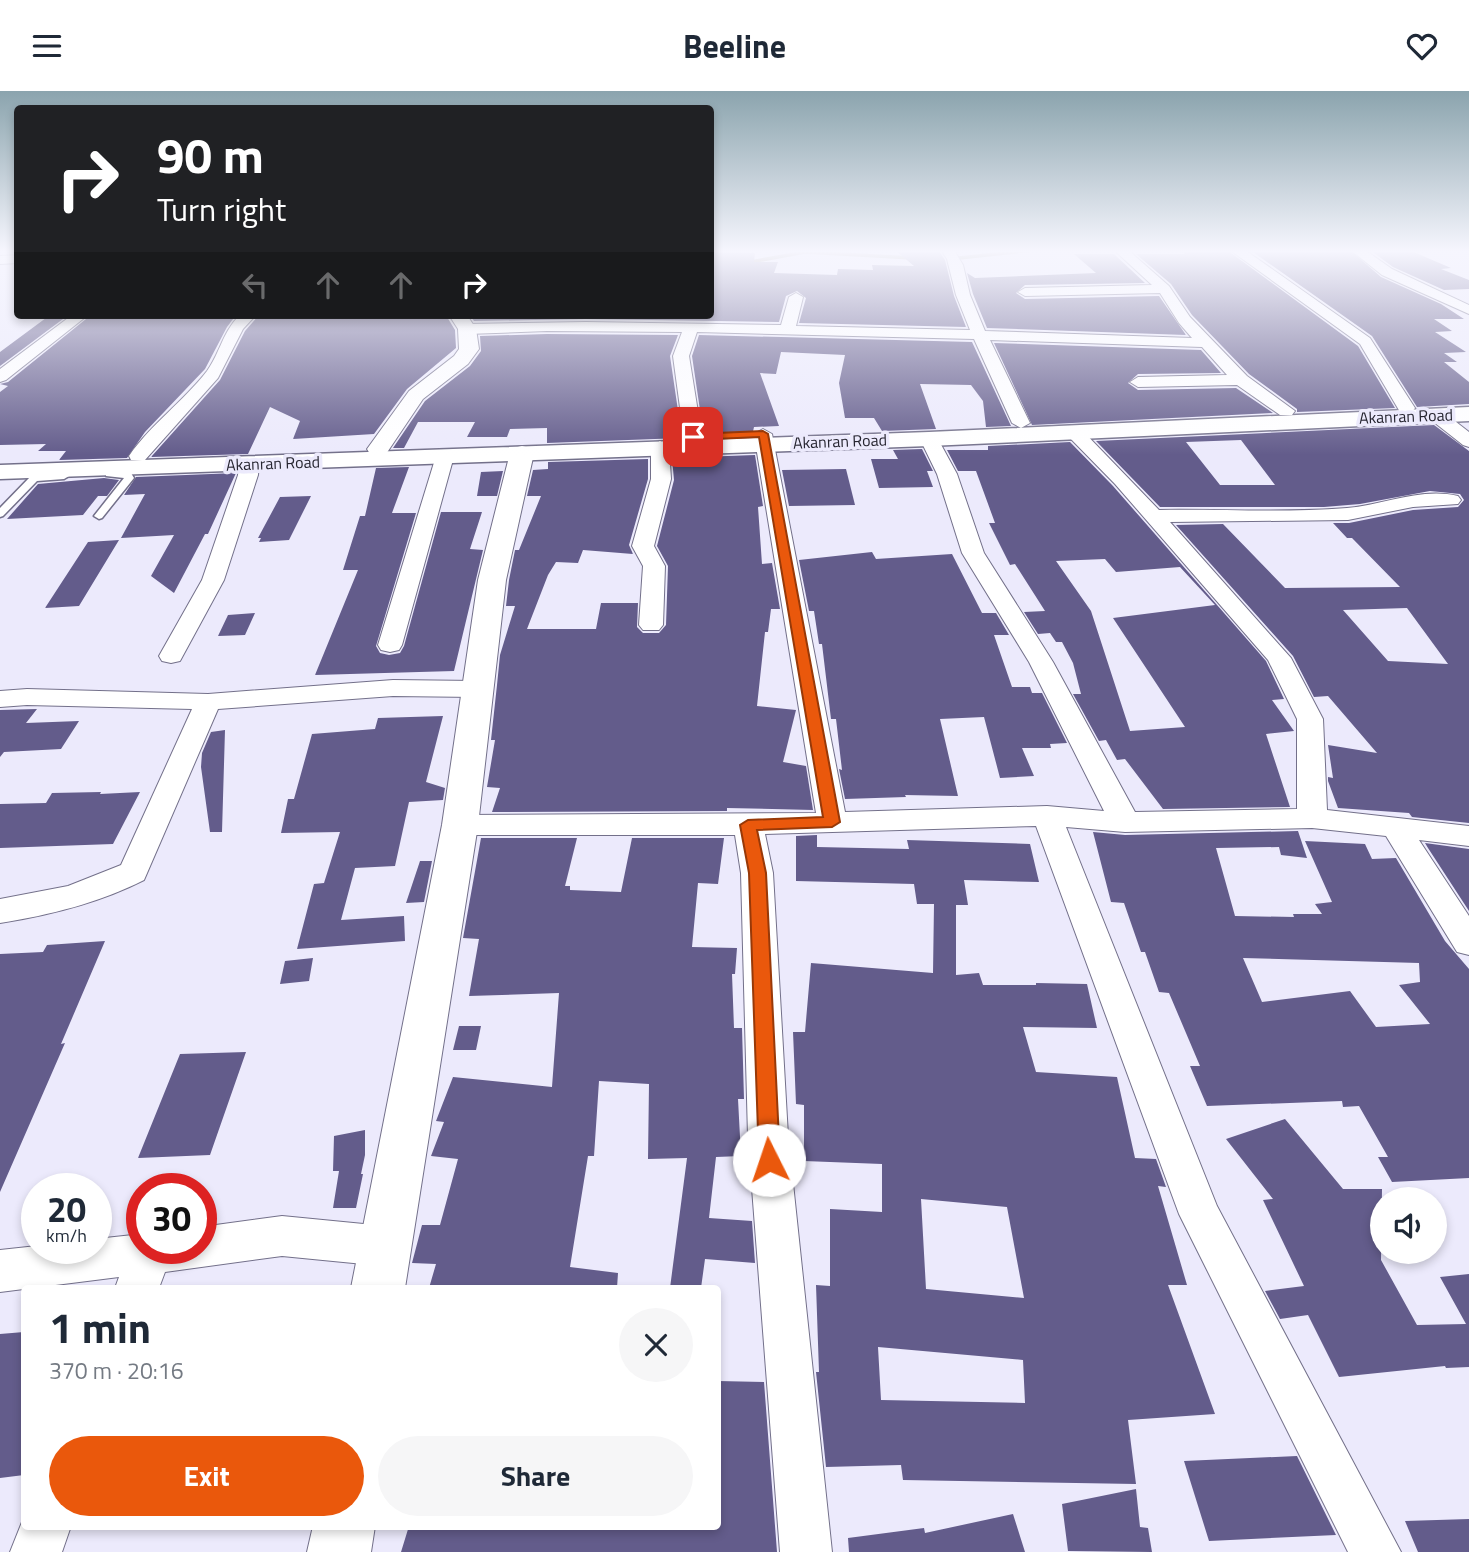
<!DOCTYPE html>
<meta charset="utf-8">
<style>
:root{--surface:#fff;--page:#f6f6f7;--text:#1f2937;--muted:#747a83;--accent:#ea580c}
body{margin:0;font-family:"Titillium Web",sans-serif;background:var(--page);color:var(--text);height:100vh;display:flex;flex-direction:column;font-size:26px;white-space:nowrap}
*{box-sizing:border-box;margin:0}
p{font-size:23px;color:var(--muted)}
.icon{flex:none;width:38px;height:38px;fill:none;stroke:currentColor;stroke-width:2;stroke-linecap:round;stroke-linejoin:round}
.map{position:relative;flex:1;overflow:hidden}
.side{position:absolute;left:21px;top:1194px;width:700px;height:245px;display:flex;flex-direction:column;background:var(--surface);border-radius:7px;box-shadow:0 4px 10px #0003}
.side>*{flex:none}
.banner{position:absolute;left:14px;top:14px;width:700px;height:214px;border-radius:7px;box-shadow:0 4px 10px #0003;background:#202124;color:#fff;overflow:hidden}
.fabs{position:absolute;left:1370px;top:1096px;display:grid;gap:14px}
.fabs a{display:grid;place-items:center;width:77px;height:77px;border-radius:50%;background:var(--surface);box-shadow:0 4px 10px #0003;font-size:35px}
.speed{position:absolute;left:21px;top:1082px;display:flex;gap:14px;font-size:35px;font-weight:700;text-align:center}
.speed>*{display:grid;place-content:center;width:91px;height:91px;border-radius:50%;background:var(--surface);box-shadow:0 4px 10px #0003;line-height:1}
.speed small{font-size:18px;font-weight:400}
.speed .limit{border:10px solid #d22;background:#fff;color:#111}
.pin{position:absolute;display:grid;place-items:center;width:60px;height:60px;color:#fff;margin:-30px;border-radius:14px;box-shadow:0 4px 10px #0006}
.me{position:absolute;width:77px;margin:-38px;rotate:356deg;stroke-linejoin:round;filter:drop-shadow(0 0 5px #0008)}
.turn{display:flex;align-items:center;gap:24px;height:147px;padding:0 28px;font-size:32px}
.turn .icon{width:91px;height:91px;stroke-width:2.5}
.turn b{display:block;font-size:49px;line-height:60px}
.lanes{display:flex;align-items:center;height:66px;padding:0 28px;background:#0003;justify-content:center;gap:35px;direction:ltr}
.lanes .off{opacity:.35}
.round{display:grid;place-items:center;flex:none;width:74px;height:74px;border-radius:37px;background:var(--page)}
.overview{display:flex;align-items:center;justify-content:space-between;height:119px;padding:0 28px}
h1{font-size:42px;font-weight:700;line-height:52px}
.cta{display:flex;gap:14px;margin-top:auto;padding:14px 28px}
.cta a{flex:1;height:80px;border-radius:42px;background:var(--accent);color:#fff;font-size:28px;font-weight:700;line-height:80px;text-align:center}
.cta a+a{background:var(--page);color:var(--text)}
header{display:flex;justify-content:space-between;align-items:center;height:91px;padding:0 28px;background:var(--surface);font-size:32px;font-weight:700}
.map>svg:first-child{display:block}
</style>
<header><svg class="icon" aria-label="menu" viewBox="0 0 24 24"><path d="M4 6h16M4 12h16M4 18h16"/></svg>Beeline<svg class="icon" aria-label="heart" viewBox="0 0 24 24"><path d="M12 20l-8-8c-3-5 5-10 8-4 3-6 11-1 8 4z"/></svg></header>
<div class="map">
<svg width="1469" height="1461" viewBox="0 0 1469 1461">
<rect width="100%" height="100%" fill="#eceafc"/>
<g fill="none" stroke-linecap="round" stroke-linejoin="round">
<!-- stream -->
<path stroke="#7b6e4c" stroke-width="3.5" d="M950,168l83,-9
M745,172l60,-11 108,6"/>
</g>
<!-- building -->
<path fill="#635c8b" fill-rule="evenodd" d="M895,159l44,1 6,9 9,36 12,31 -167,-4 7,-25 -9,-7 -11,5 -7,26 -193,-3 -112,2 -3,-4 239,-2v-63l45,1 -1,9h24l-4,11 63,2 1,-6 35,1 -1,-5 42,1z
M1179,159h48l131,96 37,62 -98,4v-3l-48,-35 -57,-59 -21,-31 -35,-30h49z
M1250,159h100l31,27 60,27 23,15h-30l18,12 -17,1 31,20 -22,1 13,9h-13l25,20v22l-52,3 -45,-71z
M1370,159h39l42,18 -10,1 28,11v9l-25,1 -51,-23z
M1074,163h40l31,29 -120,2 -9,8 9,6 134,-3 27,39 -199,-7 -14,-34 -6,-21 8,5 121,-5z
M50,224l17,1 -67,50v-14z
M91,224h145l-9,12 -22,42 -60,63 -18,26 -68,2 7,-9h-28l8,-7 -46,1v-53l8,-6 -8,-2 8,-2z
M259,224l188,2 8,13 1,18 -49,41 -33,45 -81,5 7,-18 -30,-14 -22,47 -97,3 69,-77 25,-49z
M547,243l131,1 -8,21 12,82 -135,5v-15l-37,1 -3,8h-40l8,-15h-57l-14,26h-11l32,-47 45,-35 11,-15 -1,-15z
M699,244l273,7 39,84 -25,1 -3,-26 -12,-16 -51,-1 16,45 -54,2 -8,-13h-29l-6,-35 6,-28 -64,-3 -5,22 -16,-1 19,53 -25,1 -2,9 -48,1 -12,-81z
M994,252l207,7 20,23 -83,1 -10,9 10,7 98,-2 37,25 -241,12z
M1434,334l35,26v372l-57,-6 -3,-4 -71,-5 -10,-27v-4l5,1 -5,-33 49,8 -49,-57 -14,1 -21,-41 -117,-131 47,-1 62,64 115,-1 -48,-49h-5l-14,-15h16l64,-13 45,-3 6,-7 -4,-6 -30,-3 -70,13 -36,3h-164l-64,-66zM1241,349l34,45h-55l-34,-43zM1407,517l41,56 -60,-3 -45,-51z
M1070,351l43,44 153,175 18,38 -12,1 22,31 -28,3 24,73 -127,2 -38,-50 -8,1 -11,-20 -7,1 -26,-47h8l-8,-31 -11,-21h-6l-6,-9 -12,1 -14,-22 21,-1 -30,-47 -5,1 -21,-42h6l-19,-52h-18l-11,-21h41v-4zM1105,468l11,13 64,-5 35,38 -102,13 72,109 -55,4 -39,-120 -35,-50z
M922,358l11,22h-6l6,16 -54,1 -8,-29h27l-5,-9z
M755,364l8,51 -5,1 4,57 10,-1 8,46h-9l-3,23h-3l-8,74 39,4 -13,52 23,4 7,44 -86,-2v3l-235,1 8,-24 -13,-1 8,-47h-4l6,-55 3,-30 15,-49h-9l3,-26 6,-30h4l22,-54h-14l6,-26 15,-1v-7l100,-3v20l-19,66 4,9 -50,-4 -5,13 -22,-1 -8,13 -21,54h69l5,-26h37l-1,24 6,6h16l7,-8 2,-59 -11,-20 17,-66 -2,-22z
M409,376l-17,46h24l-40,133 4,7 9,2 11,-2 4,-7 37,-134h41l-12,37 13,1 -29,121 -139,4 43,-105h-15l17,-54h5l11,-48z
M846,378l9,36 -66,1 -7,-36z
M503,380l-6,25h-20l4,-24z
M236,382l-28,61h-3l-31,59 -23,-17 23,-41 -53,3 24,-44 -21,1 12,-18z
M104,387l15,2 -12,16h-9l-15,19 -76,4 31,-35z
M311,405l-22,44 -30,2 2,-4h-3l22,-41z
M119,449l-40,66 -34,2 43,-66z
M872,461l4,7 76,-5 30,59h14l13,22h-15l18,52h18l2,6h10l25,50 -17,1 1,4h-29l12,28 -34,2 -16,-61 -44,2 18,77 -53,-1 1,2 -61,2 -6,-30 3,1 -6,-51h-5l-9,-75h-3l-5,-33h-5l-10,-51z
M255,522l-10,22 -27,1 10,-21z
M37,618l-11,14 53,-2 -18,28 -57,3 -4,5v-47z
M443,625l-17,66 19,6 -2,12 -34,2 -14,64 -40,2 -14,52 63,-4 1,25 -108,8 17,-65 10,-1 16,-51 -59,1 7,-34h6l18,-65 63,-5 3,-11z
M225,639l-3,102h-12l-9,-65 1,-14 9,-21z
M101,701l-1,2 40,-2 -27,52 -113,4v-44l46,-1 6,-10z
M1298,740l9,27 -26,-3 -2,-8 -63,1 19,68 59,1 -1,-3h29l-7,-10 17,-2 -27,-61 60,3 7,15 24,-1 49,83 24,28v209l-77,4 -14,-25h10l-29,-51 -16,1 -1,-6 -135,5 -17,-40h10l-31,-73 -10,-1 -14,-40h-4l-17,-49 -13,-1 -18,-70 32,3zM1243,867l176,5 1,19 -21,3 31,39 -54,3 -26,-36 -88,11z
M817,744v12l92,2 -2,-9 123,4 9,38 -75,-2 4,25h-12v70l23,-2 4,12h53v-2l51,1 10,44 -74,-1 13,45 81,5 18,81 21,1 10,28 -8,-1 29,99h-19l47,129 -87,6 8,64 -233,-4 -2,-15 -75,2 -10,-95h3l-3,-87 14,1v-77l52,3v-48l-78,-3v-56l-8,-1 -3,-72h12l6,-69 122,10 1,-69h-17l-3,-20 -118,-3v-45zM921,1108l86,8 17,91 -98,-9zM878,1256l145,13 2,43 -144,-3z
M481,747h96l-12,48h5v4l51,2 11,-54h92l-6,46 -20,-1 -6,64 45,1 -2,26h-3l2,54h8l2,71h-6l3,57 -25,1 -7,61 43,3 3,42 -50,-4 -4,29h-31l17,-130 -39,1 1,-75 -50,-3 -5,75h-6l-18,111 48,6 -1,15h-188l7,-24 -24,-1 10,-38h18l18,-66 -27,-3 13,-34 -8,-1 17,-44 99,10 7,-94 -90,3 10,-57 -16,-1z
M1425,752l44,6v62l-41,-63z
M420,770h12l-8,41 -18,1z
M105,850l-44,103 4,-1 -65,149v-238l43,-2 4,-7z
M313,867l-4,23 -29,3 5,-23z
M459,935h22l-5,24h-23z
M246,961l-36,103 -72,3 42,-104z
M1285,1028l58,70h39l-1,71 36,65 49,-1 -26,-47 29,-3v93l-23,1 -1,-2 -106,11 -31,-62 -28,4 -15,-28 39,-5 -41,-86 10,-1 -47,-60z
M365,1039v25l-4,19h2l-7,34h-23l6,-37h-6l1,-35z
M24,1241v143l-24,3v-144z
M718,1290l46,1 13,170h-376l8,-26h309z
M1297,1365l39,79 -127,6 -25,-80z
M1136,1398l4,38 8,1 4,24 -84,-1 -6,-47z
M1013,1423l12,38h-176l-1,-14 76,-10 1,5z
M1469,1428v33h-51l-13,-31z"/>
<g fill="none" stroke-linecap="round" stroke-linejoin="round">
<!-- service casing -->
<g stroke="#73708a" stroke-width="3">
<path id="service" d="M33,379h6l1,5 24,-2 5,3 -5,3 -27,2 -34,35 -3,1v-9l30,-31z
M106,381h22l3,1 3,5 -32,40 -3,1 -5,-3 30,-38 -18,-2z"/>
</g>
<!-- minor casing -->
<g stroke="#73708a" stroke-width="2">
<path id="minor" d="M941,159h13l9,15 7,30 15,36 207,7 -13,-15 -19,-30 -135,3 -7,-4 7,-4 127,-3 -38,-35h14l41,36 21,31 57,59 48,35 -3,4h-12l-43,-30 -99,2 -8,-5 8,-5 89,-2 -25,-28 -212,-7 40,83 -9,5 -9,-5 -38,-84 -277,-7 -8,24 13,81 -9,5 -9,-5 -11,-81 9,-24 -135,-1 -80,3 -8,-5 8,-5 119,-2 195,3 8,-28 7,-4 7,4 -7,29 174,4 -14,-35 -9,-36z
M1230,159h15l125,88 45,70 -3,4h-12l-40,-68z
M1365,159l27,19 77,36v9l-87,-39 -30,-24z
M18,164v8l-18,1v-8z
M72,224h16l-82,65 -6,2v-13z
M240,224h16l-13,14 -25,49 -73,82h-14l-2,-4c22,-32 54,-54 78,-85 13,-18 16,-40 33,-56z
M1436,319l6,1 27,21v15l-6,-2 -33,-26 -3,-4 3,-4z
M1073,335l6,1 80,83c62,-1 126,3 188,-2 37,-3 74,-21 111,-12l3,4 -3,4 -45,3 -65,13 -178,2 121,136 32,61 4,91 142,16v20l-50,-6 50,76v39l-12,-3 -71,-116 -74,-8 -187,4 -59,-5 151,379 184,346h-53l-169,-338 -143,-388 -271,8 8,39 15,263 44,416h-52l-32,-416 -7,-263 -6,-38h-275l-11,-3 -4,-7 4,-7 11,-3 356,-2 -62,-379 9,-5 9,5 73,378 202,-6 57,5 -75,-149 -67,-109 -25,-79 -17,-35 9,-5 9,5 19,35 27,79 69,109 82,150 162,-3v-90l-29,-59 -153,-176 -48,-49 -3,-4 3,-4z
M660,350l9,6 2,32 -17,67 11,20 -2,59 -4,5h-16l-4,-5 4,-59 -11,-20 19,-67v-32z
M445,359l9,6 -52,189 -3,5 -9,2 -9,-2 -3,-5 58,-189z
M249,367l10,6 -1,11 -34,105 -44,81 -9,2 -9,-2 -3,-5 43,-76 36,-105 1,-11z
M393,589l83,1 9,3 4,5 -4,5 -9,3 -83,-1 -175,13 -74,171c-45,23 -94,35 -144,43v-24l68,-13 53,-21 71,-156 -165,-4 -27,2v-16l27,-2 181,5z
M282,1125l102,10 15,6 6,14 -6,14 -15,6 -102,-10 -117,16 -6,16h-44l4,-11 -119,15v-42l37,-4 59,2v-9l46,-5v14h59v-21z
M24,1426v9h47l-9,26h-52z"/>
</g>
<!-- tertiary casing -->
<g stroke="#73708a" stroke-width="2">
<path id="tertiary" d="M449,224h18l9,14 3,20 -11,15 -45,35 -37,55h-16l-3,-5 42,-58 45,-35 5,-7 -1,-20z
M522,355l8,2 4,5 -28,127 -28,245 -73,463h-54l91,-463 36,-245 32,-127 4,-5z
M313,1435h62l-4,26h-64z"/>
</g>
<!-- secondary casing -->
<g stroke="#73708a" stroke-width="3">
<path id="secondary" d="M1469,316v14l-540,25 -929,33v-14l929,-33z"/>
</g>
<!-- service -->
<use href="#service" fill="#fff" fill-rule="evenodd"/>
<!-- minor -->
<use href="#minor" fill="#fff" fill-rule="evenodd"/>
<!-- tertiary -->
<use href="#tertiary" fill="#fff" fill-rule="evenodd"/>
<!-- secondary -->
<use href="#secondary" fill="#fff" fill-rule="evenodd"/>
</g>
<!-- sky -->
<linearGradient id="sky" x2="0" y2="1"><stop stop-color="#8ba4ae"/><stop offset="0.44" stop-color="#f6f6fe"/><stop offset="1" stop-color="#f6f6fe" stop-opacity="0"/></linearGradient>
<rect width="1469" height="364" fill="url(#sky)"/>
<!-- route -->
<path fill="#ea580c" stroke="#983908" stroke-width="2" d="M763,340l5,3 72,388 -8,5 -75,3 9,43 14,287 -3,6 -8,3 -7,-3 -3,-6 -10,-287 -9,-48 8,-5 75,-3 -64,-380 -66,3 -5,-3 5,-3z"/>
<g text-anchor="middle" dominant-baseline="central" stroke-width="7" stroke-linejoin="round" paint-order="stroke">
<!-- far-street labels -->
<g font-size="16" fill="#262530" stroke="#eceafc">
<text transform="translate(1406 325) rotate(-2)">Akanran Road</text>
<text transform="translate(840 350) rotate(-2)">Akanran Road</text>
<text transform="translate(273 372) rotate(-2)">Akanran Road</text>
</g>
</g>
</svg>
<div class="fabs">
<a><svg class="icon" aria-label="sound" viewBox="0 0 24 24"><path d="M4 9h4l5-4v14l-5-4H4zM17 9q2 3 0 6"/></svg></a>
</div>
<div class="speed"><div>20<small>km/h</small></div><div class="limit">30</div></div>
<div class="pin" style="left:693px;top:346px;background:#d93025"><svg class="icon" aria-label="arrive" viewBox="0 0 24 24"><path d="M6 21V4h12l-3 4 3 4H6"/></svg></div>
<svg class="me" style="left:769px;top:1069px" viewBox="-20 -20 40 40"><circle r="19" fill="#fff"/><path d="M0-13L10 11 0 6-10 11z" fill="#ea580c"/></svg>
<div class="banner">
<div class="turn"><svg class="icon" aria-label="right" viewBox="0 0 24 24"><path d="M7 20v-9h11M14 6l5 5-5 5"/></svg><div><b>90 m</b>Turn right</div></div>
<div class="lanes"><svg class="icon off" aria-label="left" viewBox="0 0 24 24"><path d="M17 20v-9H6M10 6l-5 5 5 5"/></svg><svg class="icon off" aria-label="ahead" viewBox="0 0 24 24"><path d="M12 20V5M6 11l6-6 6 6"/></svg><svg class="icon off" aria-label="ahead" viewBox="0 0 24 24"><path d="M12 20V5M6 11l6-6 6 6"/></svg><svg class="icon" aria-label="right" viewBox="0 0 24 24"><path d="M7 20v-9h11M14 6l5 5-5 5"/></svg></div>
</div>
<section class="side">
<div class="overview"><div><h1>1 min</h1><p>370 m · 20:16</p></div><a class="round"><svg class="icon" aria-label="close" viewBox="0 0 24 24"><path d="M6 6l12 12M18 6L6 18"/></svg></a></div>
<div class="cta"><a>Exit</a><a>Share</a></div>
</section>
</div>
